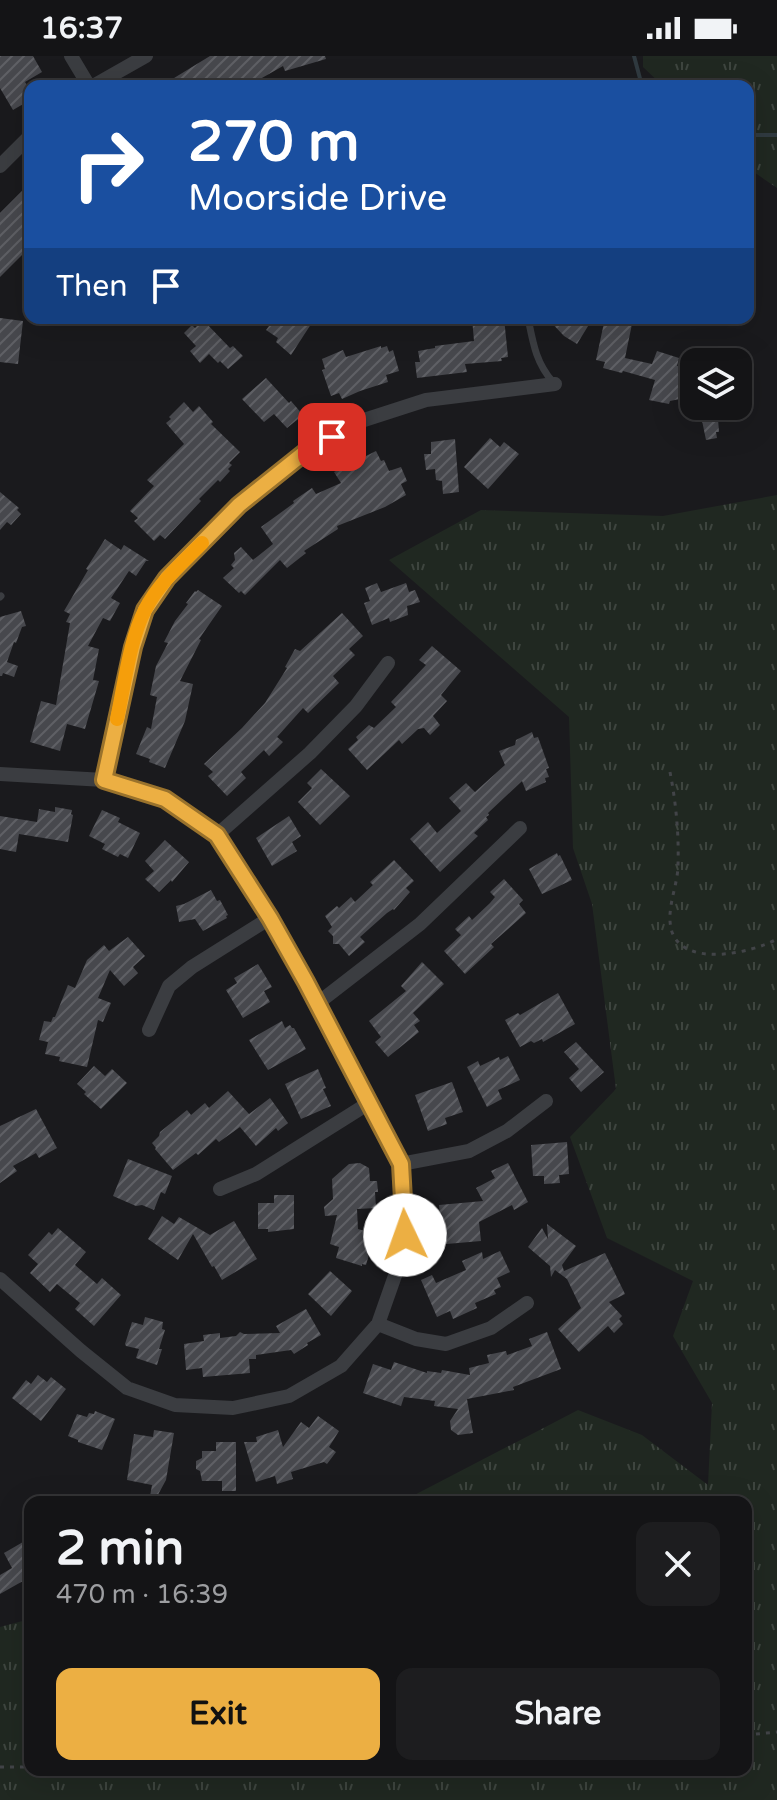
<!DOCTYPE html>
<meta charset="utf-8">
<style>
:root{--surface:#141416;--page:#1d1d1f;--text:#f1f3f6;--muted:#9d9ea1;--line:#333335;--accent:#ecaf43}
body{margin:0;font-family:"Varela Round",sans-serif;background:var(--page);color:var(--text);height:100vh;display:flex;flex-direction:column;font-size:30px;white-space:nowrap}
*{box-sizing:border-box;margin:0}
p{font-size:26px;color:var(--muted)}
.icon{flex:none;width:44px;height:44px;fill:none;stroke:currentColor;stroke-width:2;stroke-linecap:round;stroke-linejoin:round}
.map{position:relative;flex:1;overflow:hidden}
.panel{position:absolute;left:24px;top:1440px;width:728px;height:280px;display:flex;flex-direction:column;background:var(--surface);border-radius:16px;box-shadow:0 8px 32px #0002,0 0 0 2px var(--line)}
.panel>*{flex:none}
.hud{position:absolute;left:24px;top:24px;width:730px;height:244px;border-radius:16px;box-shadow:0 8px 32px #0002,0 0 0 2px var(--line);background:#1a4fa0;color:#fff;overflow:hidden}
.buttons{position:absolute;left:680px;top:292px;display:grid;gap:16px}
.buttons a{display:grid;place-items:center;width:72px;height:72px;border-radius:16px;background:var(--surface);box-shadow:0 8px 32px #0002,0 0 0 2px var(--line);font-size:40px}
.pin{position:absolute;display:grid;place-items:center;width:68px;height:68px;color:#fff;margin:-34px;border-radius:16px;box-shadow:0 4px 12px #0006}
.me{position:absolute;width:88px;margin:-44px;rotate:357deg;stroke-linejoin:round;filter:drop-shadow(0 0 6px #0008)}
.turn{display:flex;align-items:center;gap:28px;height:168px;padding:0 32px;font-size:36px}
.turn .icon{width:104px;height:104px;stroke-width:2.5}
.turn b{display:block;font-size:56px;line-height:68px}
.then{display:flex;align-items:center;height:76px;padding:0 32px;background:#0003;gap:16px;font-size:30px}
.round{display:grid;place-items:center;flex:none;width:84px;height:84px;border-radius:16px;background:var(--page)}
.overview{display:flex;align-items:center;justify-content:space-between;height:136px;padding:0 32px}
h1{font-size:48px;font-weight:700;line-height:60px}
.cta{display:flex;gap:16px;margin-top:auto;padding:16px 32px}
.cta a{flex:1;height:92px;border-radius:16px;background:var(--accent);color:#111;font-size:32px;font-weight:700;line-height:92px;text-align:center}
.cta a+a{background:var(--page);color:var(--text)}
.status{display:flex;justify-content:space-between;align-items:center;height:56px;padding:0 40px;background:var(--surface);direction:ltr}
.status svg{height:22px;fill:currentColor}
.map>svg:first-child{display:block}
</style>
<div class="status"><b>16:37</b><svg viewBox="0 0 49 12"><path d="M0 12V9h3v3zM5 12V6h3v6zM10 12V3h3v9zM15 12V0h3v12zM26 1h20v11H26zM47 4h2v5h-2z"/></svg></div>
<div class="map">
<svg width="777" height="1744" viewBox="0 0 777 1744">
<defs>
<pattern id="grass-tufts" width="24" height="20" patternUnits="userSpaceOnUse" patternTransform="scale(2)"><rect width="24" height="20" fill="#202821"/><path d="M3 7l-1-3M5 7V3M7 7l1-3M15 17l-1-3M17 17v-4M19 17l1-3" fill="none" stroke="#3e453f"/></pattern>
<pattern id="building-hatch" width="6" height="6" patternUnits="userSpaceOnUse" patternTransform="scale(2)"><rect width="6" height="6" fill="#47484d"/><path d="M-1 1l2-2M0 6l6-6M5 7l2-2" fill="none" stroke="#5f6065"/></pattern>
</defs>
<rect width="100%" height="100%" fill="#1a1a1d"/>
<!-- grass -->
<path fill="url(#grass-tufts)" d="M643,0h134v132l-29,-20v-82h-85l-20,-19z
M777,439v1305h-777v-173l30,-8v151h716v-268h-345l177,-92 64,25 66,50 4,-82 -39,-67 20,-55 -86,-43 -37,-101 46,-48 -24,-185 -19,-56 -4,-131 -180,-157 92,-50 182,6z"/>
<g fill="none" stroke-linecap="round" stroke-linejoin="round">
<!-- stream -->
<path stroke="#303a40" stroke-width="4" d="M634,0l8,30
M748,79h29"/>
</g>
<!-- building -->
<path fill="url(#building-hatch)" d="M0,0h33l9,16 -17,10 5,8v10l-17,10 -13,-22z
M210,0h115l1,3 -41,12 -2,-5 -35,20h-87z
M30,127v79l-8,-7 -22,22v-64z
M0,262l23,3 -5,43 -18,-2z
M275,262h40l-24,37 -15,-13 2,-4 -12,-8z
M472,262h32l4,39 -7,1 1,3 -37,3 2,8 -50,6 -2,-16h5l-2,-11 17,-3v-2l39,-5z
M547,262h46l-16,26 -13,-8z
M605,262l27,6 -7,34 27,6 5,-13 22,7 -2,8 17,-3v33l-24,5 -1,3 -20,-4 6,-20 -32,-9 -1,2 -19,-5 2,-6 -9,-2z
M203,264l27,28 3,-2 10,10 -15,13 -8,-8 -2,2 -9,-9 -9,9 -10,-12 6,-5 -12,-13 8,-8 3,3z
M381,290v2l6,-2 2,6 4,-2 6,21 -13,4 2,7 -28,9 -18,8 -3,-6 -8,3 -9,-26 3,-1 -3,-10 21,-9 3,7z
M266,322l23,25 2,-2 12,14 -16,13 -13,-14 -10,8 -22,-23z
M184,346l9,10 6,-6 14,16 -2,2 29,28 -11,11 3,2 -4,4 2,2 -10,11 -2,-2 -19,19 2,2 -36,38 -5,-4 -6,6 -20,-20 4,-3 -8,-7 24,-25 -7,-6 37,-36 -18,-21 5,-4 -2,-2z
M699,350h18l2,26h-3l1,6 -11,2z
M490,382l10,9 4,-5 15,12 -31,35 -24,-22z
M455,383l4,53 -16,2 -1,-13 -6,-1 -1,-11 -9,1 -2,-16h7v-12z
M376,395l5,10 3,-1 5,11 12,-4 6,14 -6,3 5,11 -21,12 -48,19 1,3 -34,22 2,2 -19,15 -7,-8 -35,35 -4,-4 -2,2 -16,-15 11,-10 -3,-3 4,-5 -1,-7 7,-6 12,13 20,-16 -12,-17 33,-24 -1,-2 19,-13 4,6 25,-11 -7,-11z
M0,436l19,16 -2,2 4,4 -10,11 -4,-3 -7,8z
M105,483l16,11 3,-5 25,16h-3l-10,15 -7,-5 -18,27 9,5 -10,18 -7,-3 -15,28 11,3 -6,31 6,1 -14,48 -18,-5 -7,27 -30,-9 11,-41 15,4 14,-82 -4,-1 4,-8 -6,-3 24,-41 -2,-1z
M377,527l4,9 25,-9 3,9 6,-2 5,12 -13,4 1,9 -18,7 -1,-4 -17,7 -8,-22 6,-2 -5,-13z
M198,534l24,16 -23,33 2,1 -21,41 13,3 -8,37 -20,47 -16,-6 1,-3 -14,-5 11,-27 4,2 6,-32 -7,-2 6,-29 12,-23 -4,-1 11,-21 13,-17 -2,-1 9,-12 1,1z
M21,555l5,15 -4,1 -6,16 -2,-1 -7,20 11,4 -4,11 -11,-4 -1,3h-2v-59z
M342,557l21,23 -14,13 6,6 -22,21 6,7 -31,30 -5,-5 -26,29 6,5 -14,14 -5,-6 -23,22 5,6 -19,18 -19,-20 5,-4 -9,-8 38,-36 23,-25 22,-35 -2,-1 10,-18 5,2z
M432,590l29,25 -20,24 6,6 -14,15 7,9 -10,10 -6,-7 -6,1 -16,15 -3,-4 -32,30 -19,-21 10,-9 -2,-3 13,-12 5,3 22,-21 -5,-5 35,-37 -7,-5z
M532,676l2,6 4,-1 11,31 -3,1 3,8 -4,1 1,4 -20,9 -4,-10 -34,32 1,2 -3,2 2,3 -14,13 4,3 -38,36 -30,-33 18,-17 9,11 24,-22 -12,-13 17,-15 9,9 30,-27 -6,-14 16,-6 1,-5z
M321,713l29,27 -30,29 -22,-23 14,-14 -5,-5z
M55,751l17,3 -1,4 2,1 -5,27 -49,-8 -3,18 -16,-3v-33l37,6 2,-13 16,3z
M102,754l18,8 -2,4 22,11 -12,25 -8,-4 -2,3 -16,-8 3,-5 -16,-8z
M289,760l12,20 -9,6 5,9 -25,15 -16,-28z
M165,784l24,22 -17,20 -1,-2 -12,12 -14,-13 9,-8 -9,-10z
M557,797l1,3 2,-1 12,25 -30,14 -13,-25z
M394,804l20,21 -8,7 4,4 -16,18 -1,-1 -6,4 -27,24 5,5 -16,14 -10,-12h-6v-8l-5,-5 4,-4 -7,-11 12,-10 2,2 12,-11 4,5 18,-17 -3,-3z
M504,823l19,21 -4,4 7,9 -35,31 3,3 -29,27 -21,-23 17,-16 -6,-6 14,-13 3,4 18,-17 5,-6 -5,-5z
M211,834l6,11 3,-1 8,15 -2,1 1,2 -24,13 -8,-12 -16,3 -3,-16 8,-2z
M128,881l17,19 -12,11 5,6 -14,13 -14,-16 -12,28 13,5 -8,19 -5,-2 -11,47 -28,-6 1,-4 -15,-3 3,-12 -9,-2 5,-19 7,1 2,-5h2l13,-32 7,3 12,-28 17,-15 5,6z
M422,906l22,22 -31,29 7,8 -6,4 5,7 -31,25 -13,-15 6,-5 -12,-16 37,-30 -5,-5z
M258,908l14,23 -8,4 6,11 -27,16 -17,-28 11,-7 -3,-5z
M558,937l17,31 -32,18 -1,-3 -8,4 -3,-2 -11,6 -15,-27 13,-7 2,2z
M282,965l3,7 5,-3 2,3h2l12,21 -38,21 -19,-30z
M576,986l28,30 -23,20 -12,-14 10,-9 -15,-17z
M508,1000l12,24 -22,10 4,9 -15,8 -20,-40 11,-6 2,5 19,-9 1,3z
M94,1010l11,10 7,-7 15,14 -26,26 -17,-15 2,-2 -9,-8z
M318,1013l8,19 -3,1 8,17 -30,13 -16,-35z
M452,1026l11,30 -18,6 2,6 -19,7 -13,-36z
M228,1035l21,23 21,-16 18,25 -10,8 -2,-3 -20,18 -16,-19 -21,15 -3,-3 -18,16 -2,-2 -23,17 -18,-21 1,-1 -4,-5 7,-7 1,-4 27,-22 4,5 14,-12 4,5z
M36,1053l21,39 -18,10 -3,-5 -23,13 4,5 -17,12v-57z
M567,1086l2,32 -10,1 1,8 -16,1v-8h-11l-2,-31z
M128,1103l44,17 -7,18 -4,-2 -7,18 -12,-5 -6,1 -23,-10z
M360,1107l9,5 1,13h7l1,11h-3l1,16 -19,1 1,20 14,4 -4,15h3l-5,17 -4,-1v2l-26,-8 3,-11 -9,-3 7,-29 -12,1 -1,-9 9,-8 -1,-20 17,-15z
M508,1107l20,39 -14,8 -2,-5 -33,17 2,19 -46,4 -2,-19 8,-1 -2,-20 44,-4 -7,-13 19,-10 -4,-7z
M274,1139h20v34l-26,3v-3h-10v-26h16z
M162,1160l12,8 5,-7 31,18 24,-14 23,38 -35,21 -8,-14 -2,1 -19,-33 -15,26 -30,-21z
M547,1168l29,22 -14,19 2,6 41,-18 20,41 -16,8 13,14 -3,3 4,5 -9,9 -6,-7 -29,26 -21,-23 23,-21 -14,-29 -12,-9 -4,7 -1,-11 -22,-19 14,-19 6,11z
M58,1172l28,24 -11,13 22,19 5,-6 19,17 -27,31 -19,-17 5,-6 -23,-19 -7,8 -20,-19 8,-9 -10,-9 21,-23 3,3z
M500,1195l10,21 -13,6 4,9 -7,3 2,4 -21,9 2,5 -24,11 -3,-8 -13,6 -16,-37 11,-5 4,8 30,-13 -4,-9 20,-9 1,7z
M330,1215l22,20 -21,25 -23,-22z
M306,1253l15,26 -14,8 1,2 -14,9 -3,-4 -35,5v4h-7l1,14 -47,4 -1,-9 -16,2 -2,-26 20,-3 -1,-6 17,-2v5l16,-2 4,-4 4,2 36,-1 -4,-7z
M145,1261l18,5 -1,7 3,1 -6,19h3l-5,16 -21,-7 3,-9 -13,-3 -1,-2 7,-22 11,3z
M547,1276l14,37 -48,18 1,3 -47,9 6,34 -15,2 -7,-5 -1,-9 8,-12 -24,-3 1,-5 -31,-4 -3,9 -38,-13 10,-29 18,6 3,-8 33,11v-2l14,2 1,-3 28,5 -1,-7 20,-5 -2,-8 19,-4 1,4 25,-9 -3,-7z
M38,1319l9,7 4,-5 15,12 -25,32 -29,-23 14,-18 5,4z
M95,1355l20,8 -13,31 -24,-8v-2l-10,-4 9,-22 10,3 2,-4 5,1z
M318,1360l21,15 -10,16 7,5 -9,12 -3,-2 -33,10 2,7 -16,5 -2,-8 -19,6 -12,-40h13l-1,-5 22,-7 5,17 18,-25 8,6z
M154,1374l20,3 -8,47 -12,22h-5l3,-17 -25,-5 7,-46 19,3z
M216,1386h20v49h-14v-10h-20l-2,-10 -4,-2v-8l6,-3v-7h14z
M23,1486l7,12v23l-30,17v-19l12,-7 -8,-15z"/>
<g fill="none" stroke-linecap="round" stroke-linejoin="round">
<!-- path -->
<path stroke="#424448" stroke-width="3" stroke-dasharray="4 6" stroke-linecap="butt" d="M670,716c6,31 9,62 8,93 0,21 -13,45 -6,67 13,36 80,21 105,7
M746,1679l31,-3
M0,1711h30"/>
<!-- lane -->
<path stroke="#3b3d41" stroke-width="7" d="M528,262c5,25 8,45 25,64
M0,541l1,-1"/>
<!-- street -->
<path stroke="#3b3d41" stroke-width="14" d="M71,0l18,30
M93,30l53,-30
M0,110l30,-30
M0,718l104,6 61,19 52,36 53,83 48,85 83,161 4,71 -8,35 -19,54 -37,42 -52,30 -56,12 -58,-3 -48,-17 -46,-37 -81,-72
M104,724l29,-133 12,-37 22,-32 72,-73 70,-56 52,-28 65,-21 129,-16
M217,779l93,-82 46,-47 32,-43
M318,947l102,-79 100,-96
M149,974l20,-44 23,-19 78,-49
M401,1108l68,-13 38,-20 39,-30
M220,1133l36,-15 113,-71
M378,1268l38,15 30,5 45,-16 36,-25"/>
</g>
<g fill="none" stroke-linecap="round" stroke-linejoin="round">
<!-- route casing -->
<g stroke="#99722c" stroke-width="20">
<path id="route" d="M332,381l-23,12 -70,56 -72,73 -22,32 -12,37 -29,133 61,19 52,36 53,83 36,64 95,182 4,71"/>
</g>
<!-- route -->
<use href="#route" stroke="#ecaf43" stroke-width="14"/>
<!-- slow -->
<path stroke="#f59e0b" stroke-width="14" d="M117,663c7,-32 13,-81 28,-109 13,-26 37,-47 57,-67"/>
</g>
</svg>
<div class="buttons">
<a><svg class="icon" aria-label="layers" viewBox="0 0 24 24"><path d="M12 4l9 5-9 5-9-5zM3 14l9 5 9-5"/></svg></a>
</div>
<div class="pin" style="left:332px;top:381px;background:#d93025"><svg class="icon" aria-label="arrive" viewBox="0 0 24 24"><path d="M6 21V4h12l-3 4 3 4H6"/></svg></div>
<svg class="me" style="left:405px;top:1179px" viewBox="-20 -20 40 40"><circle r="19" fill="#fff"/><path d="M0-13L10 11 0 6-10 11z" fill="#ecaf43"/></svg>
<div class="hud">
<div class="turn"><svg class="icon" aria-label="right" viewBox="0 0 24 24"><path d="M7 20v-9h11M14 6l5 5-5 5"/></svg><div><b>270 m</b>Moorside Drive</div></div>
<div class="then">Then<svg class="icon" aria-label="arrive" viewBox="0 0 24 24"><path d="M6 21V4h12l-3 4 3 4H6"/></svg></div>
</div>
<section class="panel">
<div class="overview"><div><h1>2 min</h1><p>470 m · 16:39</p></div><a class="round"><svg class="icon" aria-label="close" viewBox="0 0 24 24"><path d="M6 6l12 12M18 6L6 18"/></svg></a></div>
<div class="cta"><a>Exit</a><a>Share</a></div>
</section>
</div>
